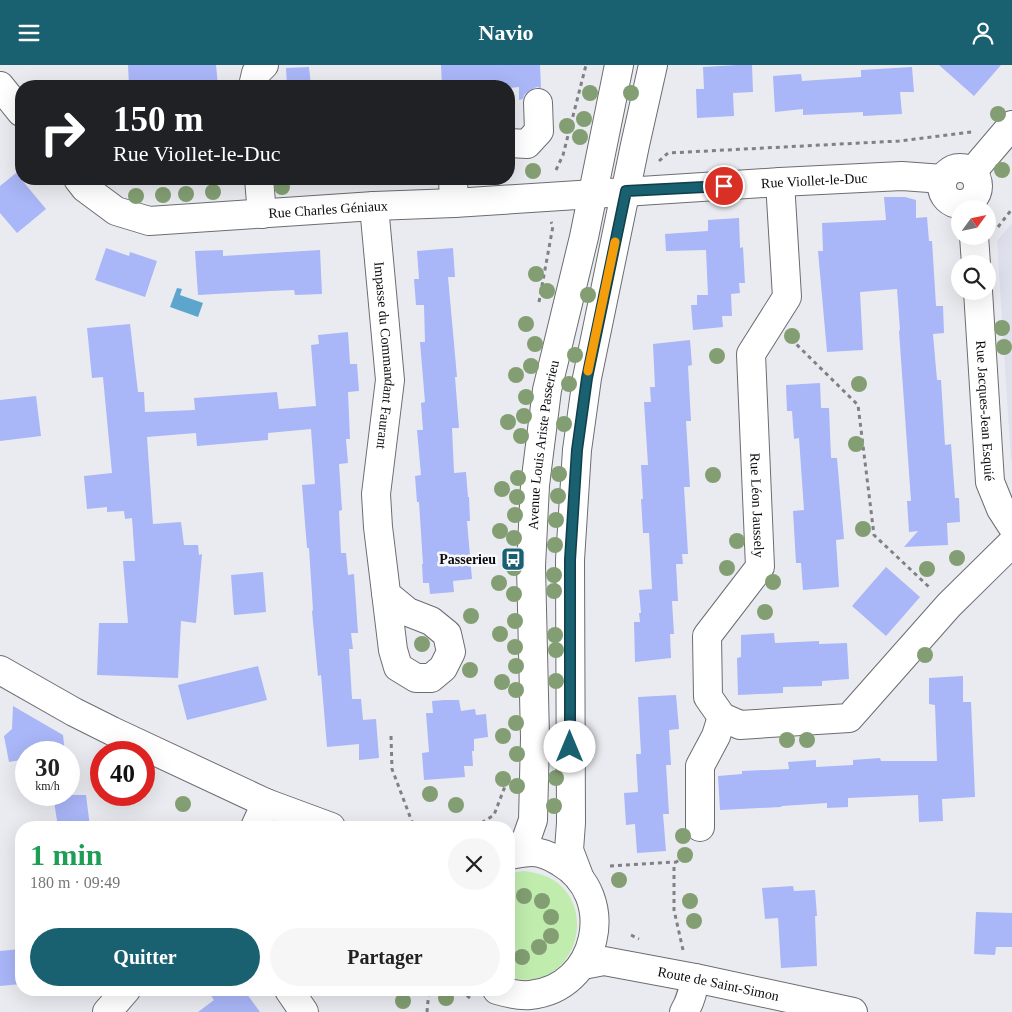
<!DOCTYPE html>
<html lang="fr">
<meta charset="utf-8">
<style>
:root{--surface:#fff;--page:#f6f6f6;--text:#222;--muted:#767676;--accent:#196070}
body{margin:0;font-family:Georgia,serif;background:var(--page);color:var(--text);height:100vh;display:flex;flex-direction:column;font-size:19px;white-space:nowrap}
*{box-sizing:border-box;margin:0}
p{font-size:16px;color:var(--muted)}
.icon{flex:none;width:28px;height:28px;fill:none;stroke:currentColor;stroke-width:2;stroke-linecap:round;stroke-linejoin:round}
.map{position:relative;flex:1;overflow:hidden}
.sheet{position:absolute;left:15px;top:756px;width:500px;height:175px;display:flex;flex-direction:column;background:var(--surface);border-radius:20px;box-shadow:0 5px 20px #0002}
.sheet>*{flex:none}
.banner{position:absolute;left:15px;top:15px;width:500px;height:105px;border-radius:20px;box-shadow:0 5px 20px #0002;background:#202124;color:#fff;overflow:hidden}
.needle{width:32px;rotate:57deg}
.fabs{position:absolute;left:951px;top:135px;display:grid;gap:10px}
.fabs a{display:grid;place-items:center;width:45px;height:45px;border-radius:50%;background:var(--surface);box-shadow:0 5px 20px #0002;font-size:25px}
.speed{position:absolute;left:15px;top:676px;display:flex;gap:10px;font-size:25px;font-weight:700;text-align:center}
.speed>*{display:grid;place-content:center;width:65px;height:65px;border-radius:50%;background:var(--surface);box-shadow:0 5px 20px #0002;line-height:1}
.speed small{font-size:12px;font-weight:400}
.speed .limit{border:8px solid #d22;background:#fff;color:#111}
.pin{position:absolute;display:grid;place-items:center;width:42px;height:42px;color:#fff;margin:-21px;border:2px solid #fff;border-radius:50%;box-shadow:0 1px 5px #0007}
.me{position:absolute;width:55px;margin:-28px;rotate:0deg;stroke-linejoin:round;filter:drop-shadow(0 0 4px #0008)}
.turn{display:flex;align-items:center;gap:18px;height:105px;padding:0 15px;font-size:22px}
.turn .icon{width:65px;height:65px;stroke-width:2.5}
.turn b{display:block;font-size:35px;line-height:42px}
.round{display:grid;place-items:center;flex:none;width:52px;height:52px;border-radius:26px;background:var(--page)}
.summary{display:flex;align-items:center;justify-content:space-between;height:85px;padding:0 15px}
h1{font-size:30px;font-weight:700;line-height:38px;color:#1e9e55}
.button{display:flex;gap:10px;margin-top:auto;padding:10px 15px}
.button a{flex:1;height:58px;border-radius:30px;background:var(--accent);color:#fff;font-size:20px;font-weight:700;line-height:58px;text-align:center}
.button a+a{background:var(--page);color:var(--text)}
header{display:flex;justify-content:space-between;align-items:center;height:65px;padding:0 15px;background:var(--accent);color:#fff;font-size:22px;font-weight:700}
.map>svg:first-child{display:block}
</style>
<header><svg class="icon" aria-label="menu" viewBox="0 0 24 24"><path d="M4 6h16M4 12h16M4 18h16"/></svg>Navio<svg class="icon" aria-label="person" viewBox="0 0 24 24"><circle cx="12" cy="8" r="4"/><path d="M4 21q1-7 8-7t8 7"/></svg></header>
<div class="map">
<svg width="1012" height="947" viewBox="0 0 1012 947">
<rect width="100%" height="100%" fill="#eaebf0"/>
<!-- built -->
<path fill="#dee0ed" d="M1012,158v237h-1l-14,-219z"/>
<!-- green -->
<path fill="#c0ecae" d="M524,806c14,2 28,5 38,16 29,29 14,83 -26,92 -9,2 -18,0 -27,-1v-105z"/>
<!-- water -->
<path fill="#5ca6cd" d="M177,223l5,1 -2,6 23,8 -5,14 -28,-10z"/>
<!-- building -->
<path fill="#a9b6f7" d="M128,0h88l2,21h-89z
M441,0h99l1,23 -4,-1 -7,3 -6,5 -1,4 -4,1v-13l-10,1v-2h-67z
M739,0h13l1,27 -20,1 1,23 -37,2 -1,-29h8l-1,-22z
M939,0h62l-27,31z
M309,2l2,19h-24l-1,-18z
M912,2l2,25h-14l2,22 -39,2v-4l-60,3v-6l-28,3 -2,-36 28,-2 1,7 59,-4v-7z
M16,108l30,36 -29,24 -17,-20v-27z
M884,132h21l11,3v18l11,-1 2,24h3l4,65h7l1,27 -11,1 4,46h4l4,65 6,-1 4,54h4l1,24 -13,1 1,22 -44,2 14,-16 -9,1 -2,-31h4l-12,-170 1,-1 -3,-41 -37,3 3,58 -36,2 -9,-101h5l-1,-28 64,-3z
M739,153l1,30 3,-1 2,36h-6l1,10 -9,1 1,22h-10l1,11 -30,3 -2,-25h6v-10h11l-2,-45 -40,1 -1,-17 43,-3v-11z
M106,183l23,8 1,-4 27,9 -12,36 -50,-17z
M453,183l2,29h-7l9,100h-2l4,51h-7l2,45 12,-1 2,25h1l1,24h-3l5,58 -19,2 1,11 -24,2 -1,-11h-6l-1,-19h1l-4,-62h-2l-2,-26 6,-1 -4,-45h6l-2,-27 4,-1 -5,-60h5l-1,-37h-8l-2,-26h5l-2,-28z
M223,185v6l97,-6 2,44 -27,1 -1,-5 -24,1 -72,4 -3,-44z
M130,259l8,68h6l1,20 50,-2 -1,-12 83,-6 2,17 37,-3 -5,-61 8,-1 -1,-9 30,-3 2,32h7l2,27 -11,1 2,47h-4l2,24 -9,1 3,46 -3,1 2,42h5l2,22 6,-1 4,59h-7l2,16h-4l3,50h9l2,21 13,-1 3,39 -20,2v-16l-32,3 -6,-72 -3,1 -6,-65 1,-1 -4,-62h-2l-5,-63 13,-1 -4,-55 -43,4v7l-71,6 -1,-13 -49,4 6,87 28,-2 3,23h14l1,10 3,-1 -6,69 -15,-2 -3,57 -81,-3 2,-52h29l-5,-62h12l-3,-43 -7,1 -1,-8 -17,1v-5l-20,2 -3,-33 28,-3 -9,-96 -11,1 -5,-50z
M690,275l2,25 -4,1 3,55h-5l4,66h-6l4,67h-6l1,10h-7l2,37h-6l2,33h-4l1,24 -36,4 -1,-40h6l-1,-9h2l-2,-23 13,-1 -3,-56h-6l-2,-34h2l-2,-34h7l-4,-63h7l-1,-15h5l-2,-43z
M820,318l1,25h8l2,50h6l7,81 -8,1 3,47 -36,3 -2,-27h-5l-3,-52 11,-1 -5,-72 -5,1 -2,-28h-5l-1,-26z
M36,331l5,40 -41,5v-41z
M886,502l34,30 -34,39 -34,-30z
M263,507l3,40 -32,3 -3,-40z
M774,568l1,10 44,-2v3l28,-1 2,36 -27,2v5l-39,1v6l-45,2 -1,-37 4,-1v-22z
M258,601l9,34 -80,20 -9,-35z
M963,611v26h8l4,95 -33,2 1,22 -24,1 -1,-27 -70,3v9l-21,1v-5l-45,3 -1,1 -61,3 -2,-34 24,-2v-3l47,-2 -1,-7 28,-2v7l37,-2v-5l27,-2 1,3h56l-2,-56 -6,-1v-26z
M676,630l3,34 -10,1 2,35h-5l3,49h-6l3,37 -29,2 -2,-29 -9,1 -2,-32 14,-1 -2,-38h5l-3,-57z
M445,635h14l2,11 14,-2 1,6 10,-1 2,23 -14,2v12h-2l1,15h-9l1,11 -41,3 -2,-27 7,-1 -3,-39h7l-1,-12z
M13,641l50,29 2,18h-39v6l-17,3 -5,-26 8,-7z
M53,730h33l4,32h-32z
M793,821l1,5 21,-1 2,26h-2l2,50 -36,2 -3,-50 -13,1 -3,-31z
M976,847l36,1v34h-16l-1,8 -21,-1z
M21,884v35l-21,2v-35z
M207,925h37l16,22h-62l16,-12z"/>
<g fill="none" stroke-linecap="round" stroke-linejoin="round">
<!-- minor casing -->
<g stroke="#6c6d71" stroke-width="30">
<g id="minor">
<path d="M0,21l21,26"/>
<path d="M253,21l3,-13 8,-8"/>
<path d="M509,78l18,1 12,-13 -1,-28"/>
<circle cx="960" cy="121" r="18"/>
<path d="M972,107l40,-47"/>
<path id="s1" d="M78,114l7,9 31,23 33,10 225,-15 80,-3 326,-21 122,-6 41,3"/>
<path d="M259,114l3,35"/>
<path d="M453,114l1,24"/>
<path id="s2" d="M780,117l7,115 -36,57 9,213 -53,69 1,61 14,20 18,8 109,-7 100,-113 63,-62"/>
<path id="s3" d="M374,141l16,174 -14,114 2,33 15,123 5,17 18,11h15l12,-10 8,-16 -4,-18 -16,-13 -23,-9 -22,-18"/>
<path d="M974,171l2,28"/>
<path id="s4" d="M978,226l12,191 11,27 11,17"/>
<path d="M0,605l74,42 38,19 154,72 65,24"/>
<path d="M255,762l11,-24"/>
<path d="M700,762v-61l16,-30 6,-19"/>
<path id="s5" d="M510,790l16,-15 7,-20 2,-82 -4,-172 4,-81 12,-95 37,-153 35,-172"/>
<path d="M580,814l-11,-29 2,-27 -1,-263 7,-110 10,-72 48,-233 18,-80"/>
<path id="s6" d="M583,900l21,-4 91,17 158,34"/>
<path d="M289,925l15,22"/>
<path d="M497,925c10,3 22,6 33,5 68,-6 89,-99 30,-133 -8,-5 -18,-10 -28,-10 -8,0 -16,2 -23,3"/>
<path d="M107,947l19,-22"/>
<path d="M684,947c7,-11 9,-22 11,-34"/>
</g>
</g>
<!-- path -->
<path stroke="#808184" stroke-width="3" stroke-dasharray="4 4" stroke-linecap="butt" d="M659,96l9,-8 231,-12 73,-9
M556,105l7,-15 23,-90
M998,162l14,-18
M539,237l14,-76 -2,-4
M791,274l67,66 16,130 55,52
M391,671l1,33 22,58
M475,762l19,-12 13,-34
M610,801l66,-4
M631,870l8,4
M683,885l-9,-40v-43l2,-5 17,-10
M461,925l11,10
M427,947l2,-22"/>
<!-- minor -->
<use href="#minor" stroke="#fff" stroke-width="28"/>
</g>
<!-- trees -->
<g fill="#829e72">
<circle cx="590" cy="28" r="8"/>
<circle cx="631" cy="28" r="8"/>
<circle cx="998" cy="49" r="8"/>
<circle cx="584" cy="54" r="8"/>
<circle cx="567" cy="61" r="8"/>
<circle cx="580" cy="72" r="8"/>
<circle cx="1002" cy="105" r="8"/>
<circle cx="533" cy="106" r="8"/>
<circle cx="282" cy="122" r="8"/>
<circle cx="213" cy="127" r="8"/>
<circle cx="186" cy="129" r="8"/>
<circle cx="163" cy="130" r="8"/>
<circle cx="136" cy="131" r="8"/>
<circle cx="536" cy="209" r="8"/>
<circle cx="547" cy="226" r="8"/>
<circle cx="588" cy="230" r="8"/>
<circle cx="526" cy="259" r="8"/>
<circle cx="1002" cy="263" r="8"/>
<circle cx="792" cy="271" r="8"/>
<circle cx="535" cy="279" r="8"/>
<circle cx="1004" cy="282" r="8"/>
<circle cx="575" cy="290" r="8"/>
<circle cx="717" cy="291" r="8"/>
<circle cx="531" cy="301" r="8"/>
<circle cx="516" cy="310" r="8"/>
<circle cx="569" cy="319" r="8"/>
<circle cx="859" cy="319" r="8"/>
<circle cx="526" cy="332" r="8"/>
<circle cx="524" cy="351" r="8"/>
<circle cx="508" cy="357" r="8"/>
<circle cx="564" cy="359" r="8"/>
<circle cx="521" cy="371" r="8"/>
<circle cx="856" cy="379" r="8"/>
<circle cx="559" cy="409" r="8"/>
<circle cx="713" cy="410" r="8"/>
<circle cx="518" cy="413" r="8"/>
<circle cx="502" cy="424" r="8"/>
<circle cx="558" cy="431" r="8"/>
<circle cx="517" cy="432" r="8"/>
<circle cx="515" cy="450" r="8"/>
<circle cx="556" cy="455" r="8"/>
<circle cx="863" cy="464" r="8"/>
<circle cx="500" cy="466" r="8"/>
<circle cx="514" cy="473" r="8"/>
<circle cx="737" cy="476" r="8"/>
<circle cx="555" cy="480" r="8"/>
<circle cx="957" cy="493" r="8"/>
<circle cx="514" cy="503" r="8"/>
<circle cx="727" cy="503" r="8"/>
<circle cx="927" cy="504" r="8"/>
<circle cx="554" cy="510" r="8"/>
<circle cx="773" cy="517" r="8"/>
<circle cx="499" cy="518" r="8"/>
<circle cx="554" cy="526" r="8"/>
<circle cx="514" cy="529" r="8"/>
<circle cx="765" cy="547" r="8"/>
<circle cx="471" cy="551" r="8"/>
<circle cx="515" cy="556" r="8"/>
<circle cx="500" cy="569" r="8"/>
<circle cx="555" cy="570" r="8"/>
<circle cx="422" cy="579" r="8"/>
<circle cx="515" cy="582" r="8"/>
<circle cx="556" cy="585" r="8"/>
<circle cx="925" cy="590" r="8"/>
<circle cx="516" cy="601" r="8"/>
<circle cx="470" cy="605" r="8"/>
<circle cx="556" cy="616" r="8"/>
<circle cx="502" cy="617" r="8"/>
<circle cx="516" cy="625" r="8"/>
<circle cx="516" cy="658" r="8"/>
<circle cx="503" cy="671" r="8"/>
<circle cx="787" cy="675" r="8"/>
<circle cx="807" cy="675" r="8"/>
<circle cx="517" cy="689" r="8"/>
<circle cx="556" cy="713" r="8"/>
<circle cx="503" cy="714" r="8"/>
<circle cx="517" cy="721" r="8"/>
<circle cx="430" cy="729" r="8"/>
<circle cx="183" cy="739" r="8"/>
<circle cx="456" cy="740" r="8"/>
<circle cx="554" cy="741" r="8"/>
<circle cx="683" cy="771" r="8"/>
<circle cx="685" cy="790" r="8"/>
<circle cx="619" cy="815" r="8"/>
<circle cx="524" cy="831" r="8"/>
<circle cx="542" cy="836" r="8"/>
<circle cx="690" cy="836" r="8"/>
<circle cx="551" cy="852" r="8"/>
<circle cx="694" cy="856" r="8"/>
<circle cx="551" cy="871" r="8"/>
<circle cx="539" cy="882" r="8"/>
<circle cx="522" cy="892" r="8"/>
<circle cx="446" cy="933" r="8"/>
<circle cx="403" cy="936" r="8"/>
</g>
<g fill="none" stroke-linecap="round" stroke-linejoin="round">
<!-- route casing -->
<g stroke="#103e49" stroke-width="12">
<path id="route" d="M570,682v-187l7,-110 10,-72 39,-187 98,-5"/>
</g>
<!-- route -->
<use href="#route" stroke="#196070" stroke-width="9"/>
<!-- slow -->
<path stroke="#f59e0b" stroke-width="9" d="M588,306l27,-129"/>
</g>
<!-- icons -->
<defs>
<g id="bus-square" transform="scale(1.25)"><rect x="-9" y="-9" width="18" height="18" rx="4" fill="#196070" stroke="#f7f8fd"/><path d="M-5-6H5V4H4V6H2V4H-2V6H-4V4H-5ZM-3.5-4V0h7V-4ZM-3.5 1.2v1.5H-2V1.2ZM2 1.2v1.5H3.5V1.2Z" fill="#fff"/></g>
</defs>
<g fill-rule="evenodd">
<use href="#bus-square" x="513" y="494"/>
</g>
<g text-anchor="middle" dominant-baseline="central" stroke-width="5" stroke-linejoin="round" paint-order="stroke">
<!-- street labels -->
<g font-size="14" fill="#0b0b0d" stroke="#f7f8fd">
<text stroke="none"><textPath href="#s1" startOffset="751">Rue Viollet-le-Duc</textPath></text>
<text stroke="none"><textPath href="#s1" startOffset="264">Rue Charles Géniaux</textPath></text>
<text stroke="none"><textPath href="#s3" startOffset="150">Impasse du Commandant Faurant</textPath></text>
<text stroke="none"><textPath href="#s4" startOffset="120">Rue Jacques-Jean Esquié</textPath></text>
<text stroke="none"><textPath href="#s5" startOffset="419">Avenue Louis Ariste Passerieu</textPath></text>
<text stroke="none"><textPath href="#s2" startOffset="334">Rue Léon Jaussely</textPath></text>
<text stroke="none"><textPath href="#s6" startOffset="138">Route de Saint-Simon</textPath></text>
</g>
<!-- poi labels -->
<g font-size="14" font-weight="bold" fill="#0b0b0d" stroke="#f7f8fd" text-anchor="end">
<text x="496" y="494">Passerieu</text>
</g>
</g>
</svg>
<div class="fabs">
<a><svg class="needle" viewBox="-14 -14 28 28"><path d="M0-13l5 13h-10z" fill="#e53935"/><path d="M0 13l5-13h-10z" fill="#767676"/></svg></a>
<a><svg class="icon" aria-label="search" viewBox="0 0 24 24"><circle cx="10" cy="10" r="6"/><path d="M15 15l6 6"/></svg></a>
</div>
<div class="speed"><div>30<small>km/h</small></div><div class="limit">40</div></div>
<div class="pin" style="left:724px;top:121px;background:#d93025"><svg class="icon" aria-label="arrive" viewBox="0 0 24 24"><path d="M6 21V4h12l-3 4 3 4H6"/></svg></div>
<svg class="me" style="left:570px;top:682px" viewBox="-20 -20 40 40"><circle r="19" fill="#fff"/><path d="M0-13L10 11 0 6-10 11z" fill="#196070"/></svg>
<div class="banner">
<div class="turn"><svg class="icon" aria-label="right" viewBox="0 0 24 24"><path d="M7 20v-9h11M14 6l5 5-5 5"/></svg><div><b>150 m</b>Rue Viollet-le-Duc</div></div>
</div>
<section class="sheet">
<div class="summary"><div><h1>1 min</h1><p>180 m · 09:49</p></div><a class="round"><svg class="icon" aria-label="close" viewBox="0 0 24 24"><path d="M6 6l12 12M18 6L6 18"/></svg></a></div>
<div class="button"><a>Quitter</a><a>Partager</a></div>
</section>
</div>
